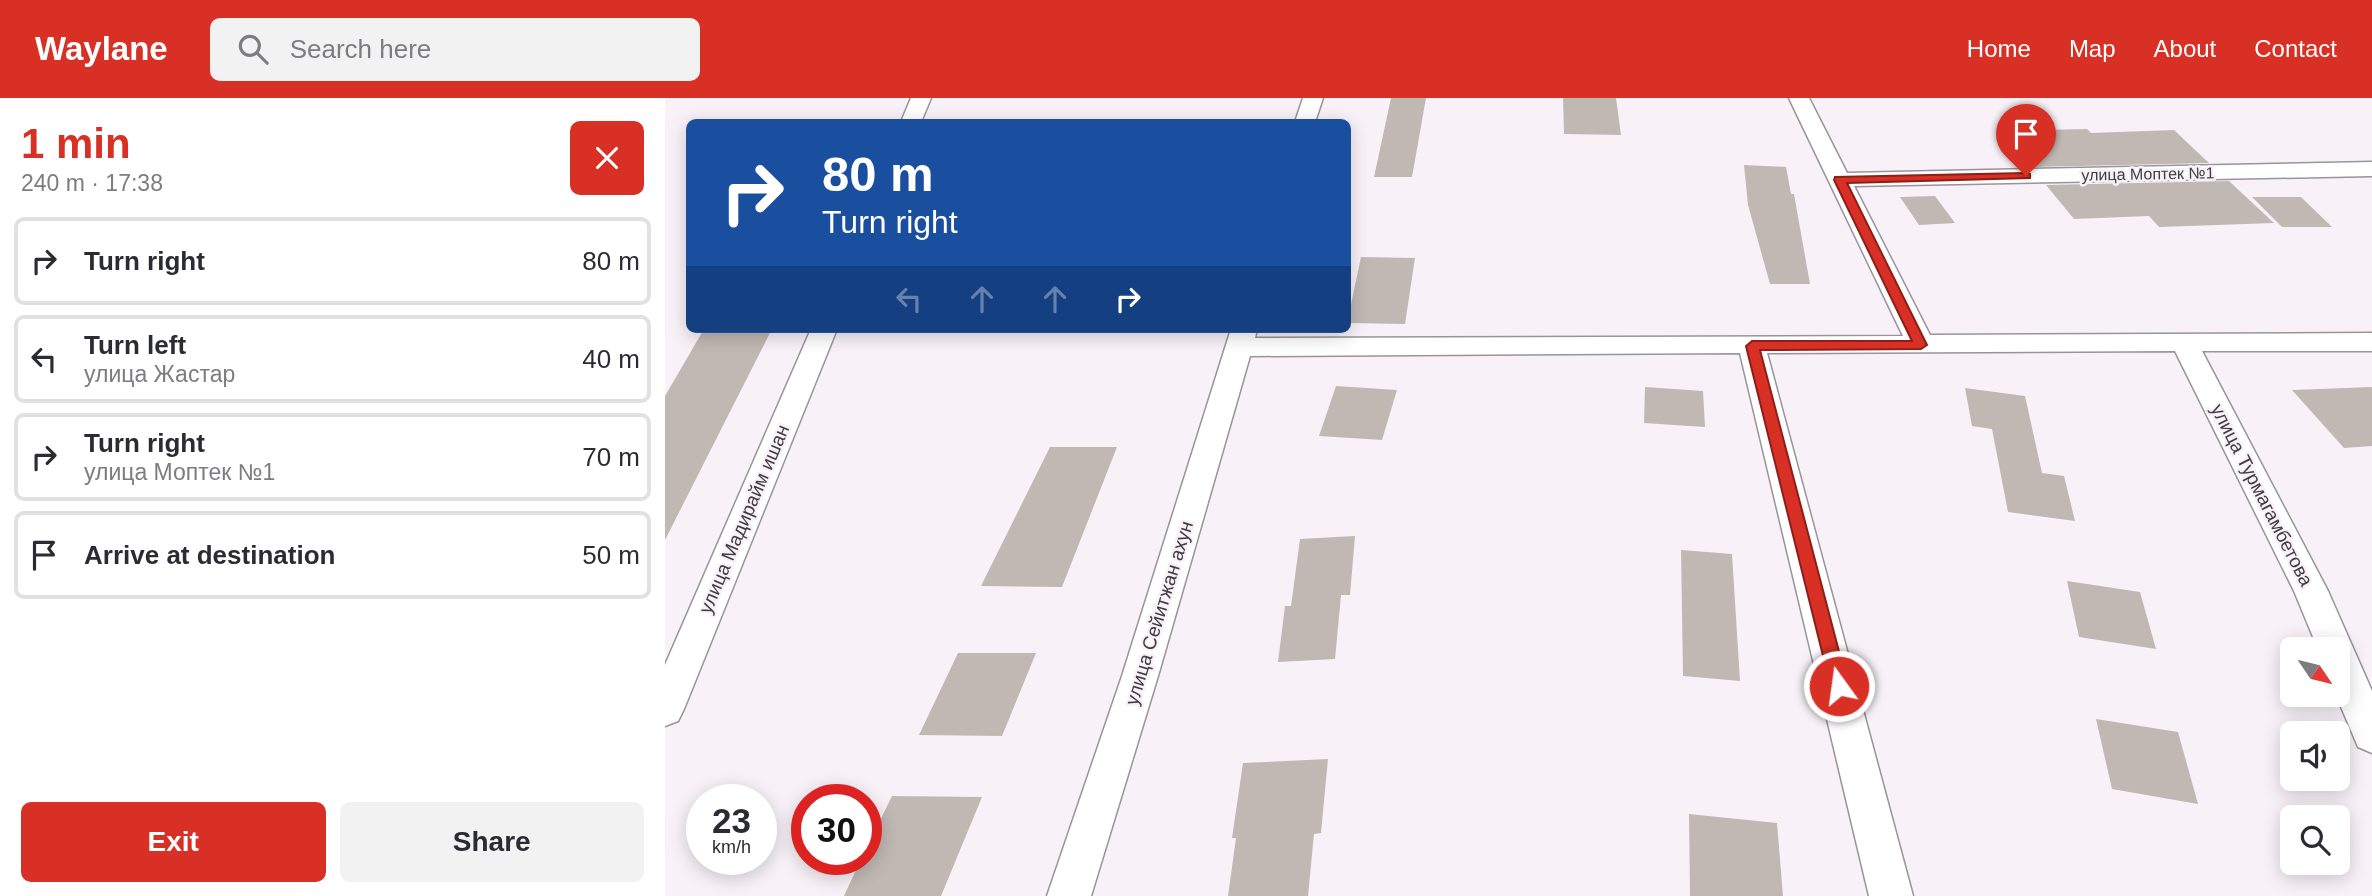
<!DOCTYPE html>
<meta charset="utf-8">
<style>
:root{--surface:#fff;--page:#f2f2f3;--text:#2b2b33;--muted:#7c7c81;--line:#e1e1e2;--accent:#d93025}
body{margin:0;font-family:Arial,sans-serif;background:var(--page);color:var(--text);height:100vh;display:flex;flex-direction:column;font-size:26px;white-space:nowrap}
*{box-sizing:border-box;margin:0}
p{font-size:23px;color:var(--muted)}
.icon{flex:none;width:38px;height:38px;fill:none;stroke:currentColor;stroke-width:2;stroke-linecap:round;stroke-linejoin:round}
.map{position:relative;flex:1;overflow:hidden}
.drawer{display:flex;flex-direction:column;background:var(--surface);width:665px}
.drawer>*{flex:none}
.banner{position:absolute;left:21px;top:21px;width:665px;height:214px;border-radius:10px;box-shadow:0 4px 18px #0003;background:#1a4fa0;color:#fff;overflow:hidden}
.needle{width:46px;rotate:125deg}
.controls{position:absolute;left:1615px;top:539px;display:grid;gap:14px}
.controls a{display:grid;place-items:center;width:70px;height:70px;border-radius:10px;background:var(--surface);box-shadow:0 4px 18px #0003;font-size:35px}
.speed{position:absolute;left:21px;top:686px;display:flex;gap:14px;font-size:35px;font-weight:700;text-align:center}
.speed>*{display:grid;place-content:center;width:91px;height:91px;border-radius:50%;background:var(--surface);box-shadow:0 4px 18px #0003;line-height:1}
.speed small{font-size:18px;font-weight:400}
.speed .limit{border:10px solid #d22;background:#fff;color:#111}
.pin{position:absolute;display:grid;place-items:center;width:60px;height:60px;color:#fff;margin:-72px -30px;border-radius:50% 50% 50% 0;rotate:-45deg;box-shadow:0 0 7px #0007}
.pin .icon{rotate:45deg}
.me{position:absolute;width:77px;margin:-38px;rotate:346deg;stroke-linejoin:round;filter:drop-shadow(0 0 5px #0008)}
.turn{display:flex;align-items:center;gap:24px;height:147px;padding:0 21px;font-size:32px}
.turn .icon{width:91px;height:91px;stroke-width:2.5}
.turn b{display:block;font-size:49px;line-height:60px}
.lanes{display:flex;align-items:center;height:66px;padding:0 21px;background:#0003;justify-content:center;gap:35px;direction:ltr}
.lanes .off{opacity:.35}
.round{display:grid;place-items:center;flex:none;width:74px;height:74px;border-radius:10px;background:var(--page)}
.overview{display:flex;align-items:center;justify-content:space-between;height:119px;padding:0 21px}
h1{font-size:42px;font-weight:800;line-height:52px;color:var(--accent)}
.action{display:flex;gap:14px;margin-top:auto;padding:14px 21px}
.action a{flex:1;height:80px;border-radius:10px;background:var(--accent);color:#fff;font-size:28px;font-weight:800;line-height:80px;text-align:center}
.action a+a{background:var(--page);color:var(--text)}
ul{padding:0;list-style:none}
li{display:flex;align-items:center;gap:21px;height:88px;margin:0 14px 10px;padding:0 7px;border:4px solid var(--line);border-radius:10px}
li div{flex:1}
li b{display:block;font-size:26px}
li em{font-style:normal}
header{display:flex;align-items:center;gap:42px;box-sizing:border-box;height:98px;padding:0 35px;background:var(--accent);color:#fff}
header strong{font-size:33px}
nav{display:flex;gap:38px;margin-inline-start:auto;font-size:24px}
.search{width:490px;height:63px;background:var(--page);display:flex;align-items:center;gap:18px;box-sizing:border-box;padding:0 24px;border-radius:10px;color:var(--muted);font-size:26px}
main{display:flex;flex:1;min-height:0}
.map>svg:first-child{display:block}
</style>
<header>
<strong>Waylane</strong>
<div class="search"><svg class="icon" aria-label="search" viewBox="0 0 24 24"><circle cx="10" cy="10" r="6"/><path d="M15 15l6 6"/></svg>Search here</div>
<nav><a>Home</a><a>Map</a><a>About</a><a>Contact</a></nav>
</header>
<main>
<section class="drawer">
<div class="overview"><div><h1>1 min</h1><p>240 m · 17:38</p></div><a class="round" style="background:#d93025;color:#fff"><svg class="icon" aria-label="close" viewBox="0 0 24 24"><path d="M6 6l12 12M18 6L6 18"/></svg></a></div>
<ul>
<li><svg class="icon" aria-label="right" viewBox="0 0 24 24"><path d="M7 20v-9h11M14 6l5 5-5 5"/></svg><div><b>Turn right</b></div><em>80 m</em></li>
<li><svg class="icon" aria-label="left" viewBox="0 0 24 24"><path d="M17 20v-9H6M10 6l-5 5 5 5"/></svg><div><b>Turn left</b><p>улица Жастар</p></div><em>40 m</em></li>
<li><svg class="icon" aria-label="right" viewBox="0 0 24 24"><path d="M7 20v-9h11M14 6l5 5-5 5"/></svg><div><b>Turn right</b><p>улица Моптек №1</p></div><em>70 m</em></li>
<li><svg class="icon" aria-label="arrive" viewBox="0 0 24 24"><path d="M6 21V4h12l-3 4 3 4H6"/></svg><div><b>Arrive at destination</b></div><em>50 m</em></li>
</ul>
<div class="action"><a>Exit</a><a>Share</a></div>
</section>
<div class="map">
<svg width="1707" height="798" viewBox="0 0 1707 798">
<rect width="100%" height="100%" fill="#f8f2f8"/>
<!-- building -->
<path fill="#c0b8b3" d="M726,0h35l-14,79h-38z
M898,0h53l5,37 -57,-1z
M1422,31l4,4 83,-3 35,33 -178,4 -24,-29 41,-2 -6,-6z
M1079,67l42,2 5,27h3l16,90h-40l-22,-79z
M1564,83l45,42 -115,4 -10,-11 -75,3 -28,-34z
M1270,98l20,27 -36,2 -19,-28z
M1587,99h49l31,30h-50z
M696,159l54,1 -10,66 -58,-1z
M39,231h68l-107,211v-144z
M671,288l61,4 -15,50 -63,-4z
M980,289l58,4 2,36 -61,-4z
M1707,289v59l-28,2 -52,-58z
M1300,290l60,8 17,77 22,3 11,45 -67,-9 -16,-83 -20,-3z
M385,349h67l-55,140 -81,-1z
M690,438l-5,59h-9l-6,64 -57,3 7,-56h6l9,-67z
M1016,452l51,4 8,127 -57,-5z
M1402,483l73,11 16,57 -77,-12z
M293,555h78l-34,83 -83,-1z
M1431,621l82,13 20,72 -86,-15z
M663,661l-7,74 -7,1 -6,62h-80l8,-58h-4l11,-75z
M227,698l90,1 -41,99h-97l17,-37h5v-10z
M1024,716l88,9 6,73h-93z"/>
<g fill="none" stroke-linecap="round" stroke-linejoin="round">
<!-- minor casing -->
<g stroke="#99939a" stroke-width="3">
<path id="minor" d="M246,0h20l-10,24h-20z
M638,0h20l-8,24h-20z
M1124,0h20l38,75 525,-11v14l-518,10 76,149 442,-2v18h-170l126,240 44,100v62l-14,-6 -22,-52 2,-46h-20l-24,-58 -119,-240 -408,2 146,543h-44l-129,-543 -490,3 -92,320 -67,220h-44l75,-220 109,-347h26l-2,9 648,-2z
M146,231h26l-153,380 -6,12 -13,5v-61z"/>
</g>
<!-- minor -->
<use href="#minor" fill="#fff" fill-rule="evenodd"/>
</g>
<!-- route -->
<path fill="#d93025" stroke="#8d1f18" stroke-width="2" d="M1361,75l4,1v4l-183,5 80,162 -6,4 -161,1 88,336 -3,6 -6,3 -7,-3 -86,-346 6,-5h160l-78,-161 1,-3z"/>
<g text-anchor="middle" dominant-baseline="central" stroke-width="5" stroke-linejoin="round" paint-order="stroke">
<!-- far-street labels -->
<g font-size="16" fill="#3e3c3e" stroke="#f8f2f8">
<text transform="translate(1483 76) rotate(-1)">улица Моптек №1</text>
</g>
<!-- street labels -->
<g font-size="19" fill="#3e3c3e" stroke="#f8f2f8">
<text transform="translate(1597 397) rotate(63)">улица Турмагамбетова</text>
<text transform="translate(79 421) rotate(-67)">улица Мадирайм ишан</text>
<text transform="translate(494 515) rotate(-73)">улица Сейитжан ахун</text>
</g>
</g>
</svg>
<div class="controls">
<a><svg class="needle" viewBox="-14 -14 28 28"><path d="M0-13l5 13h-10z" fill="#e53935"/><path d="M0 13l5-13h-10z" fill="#7c7c81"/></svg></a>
<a><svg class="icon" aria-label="sound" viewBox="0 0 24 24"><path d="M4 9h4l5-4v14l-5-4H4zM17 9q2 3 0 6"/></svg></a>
<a><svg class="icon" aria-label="search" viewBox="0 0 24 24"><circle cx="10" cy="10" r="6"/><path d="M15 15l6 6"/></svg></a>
</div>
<div class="speed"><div>23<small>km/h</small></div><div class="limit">30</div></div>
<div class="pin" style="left:1361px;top:78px;background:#d93025"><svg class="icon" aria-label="arrive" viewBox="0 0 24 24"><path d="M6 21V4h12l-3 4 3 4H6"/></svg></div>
<svg class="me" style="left:1174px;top:588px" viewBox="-20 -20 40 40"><circle r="17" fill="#d93025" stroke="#fff" stroke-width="3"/><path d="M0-11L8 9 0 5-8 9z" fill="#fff"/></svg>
<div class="banner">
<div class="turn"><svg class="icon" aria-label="right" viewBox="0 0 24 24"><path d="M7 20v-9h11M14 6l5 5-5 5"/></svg><div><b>80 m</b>Turn right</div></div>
<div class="lanes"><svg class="icon off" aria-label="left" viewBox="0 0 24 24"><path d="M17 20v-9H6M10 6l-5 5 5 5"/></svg><svg class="icon off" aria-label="ahead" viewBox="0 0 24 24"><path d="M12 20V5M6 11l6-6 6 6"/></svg><svg class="icon off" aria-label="ahead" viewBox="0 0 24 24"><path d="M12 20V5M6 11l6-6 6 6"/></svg><svg class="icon" aria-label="right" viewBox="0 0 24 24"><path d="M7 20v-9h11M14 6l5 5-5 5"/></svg></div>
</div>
</div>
</main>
